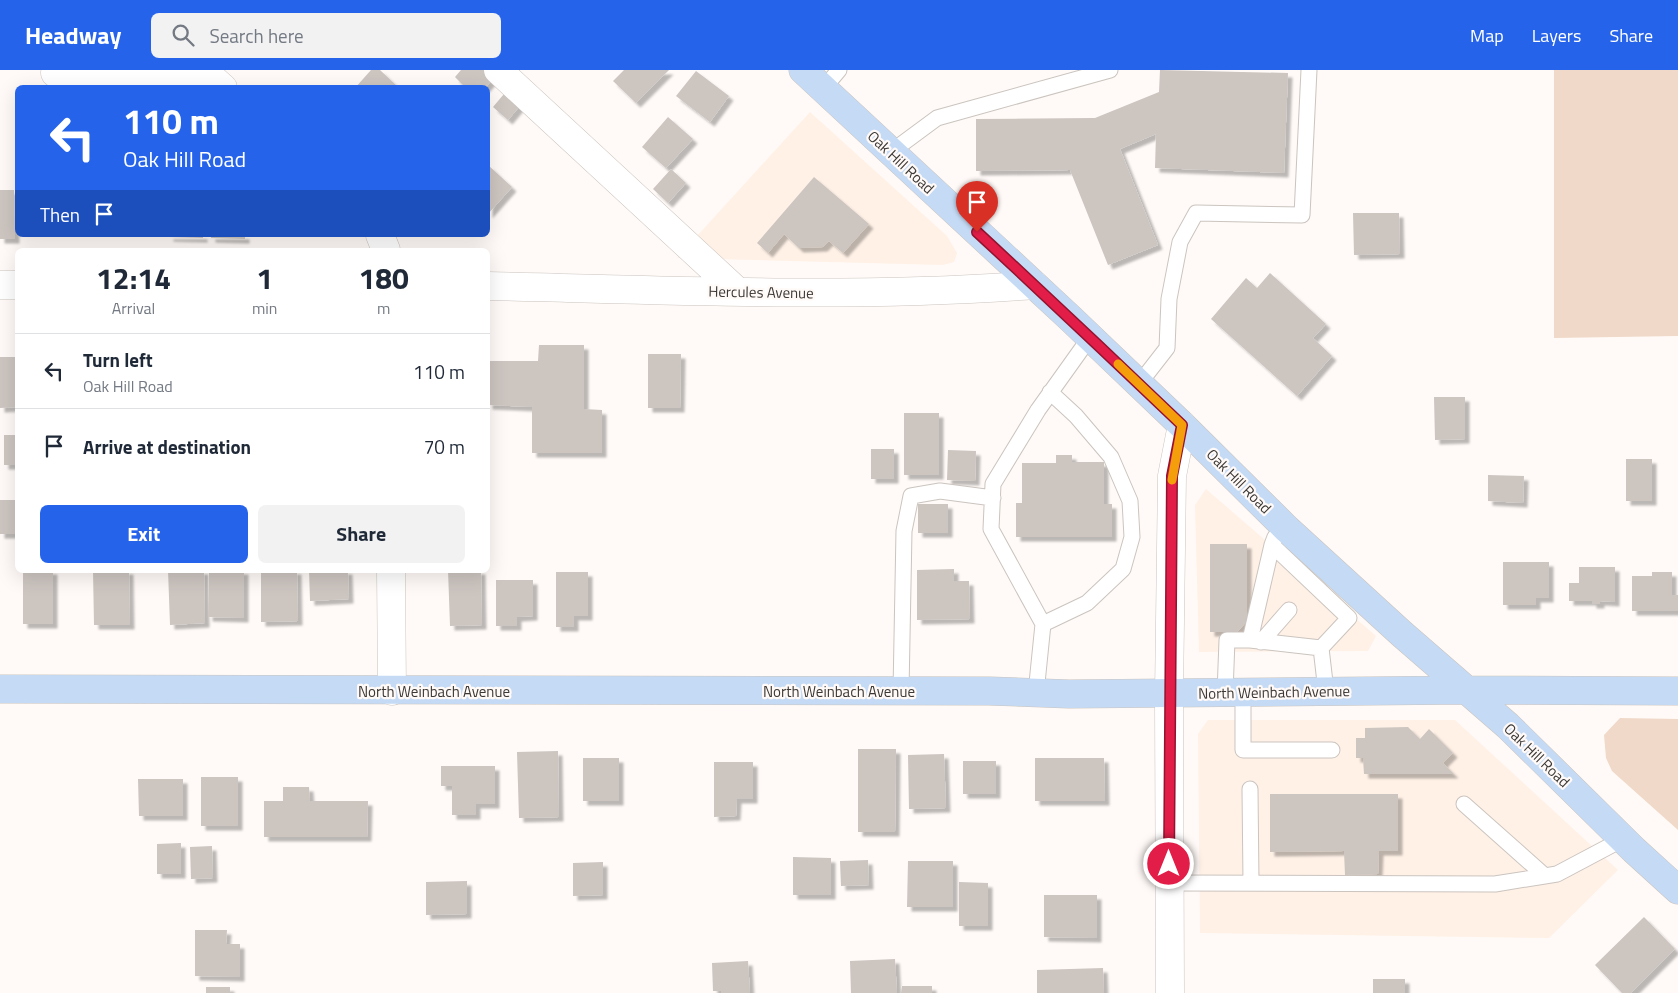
<!DOCTYPE html>
<style>
:root{--surface:#fff;--page:#f2f2f3;--text:#1f2937;--muted:#747a83;--line:#e0e1e3;--accent:#2563eb}
body{margin:0;font-family:"Titillium Web",sans-serif;background:var(--page);color:var(--text);height:100vh;display:flex;flex-direction:column;font-size:19px;white-space:nowrap}
*{box-sizing:border-box;margin:0}
p{font-size:16px;color:var(--muted)}
.icon{flex:none;width:28px;height:28px;fill:none;stroke:currentColor;stroke-width:2;stroke-linecap:round;stroke-linejoin:round}
.map{position:relative;flex:1;overflow:hidden}
.side{position:absolute;left:15px;top:178px;width:475px;height:325px;display:flex;flex-direction:column;background:var(--surface);border-radius:8px;box-shadow:0 5px 20px #0002}
.side>*{flex:none}
.banner{position:absolute;left:15px;top:15px;width:475px;height:152px;border-radius:8px;box-shadow:0 5px 20px #0002;background:#2563eb;color:#fff;overflow:hidden}
.pin{position:absolute;display:grid;place-items:center;width:42px;height:42px;color:#fff;margin:-51px -21px;border-radius:50% 50% 50% 0;rotate:-45deg;box-shadow:0 0 5px #0007}
.pin .icon{rotate:45deg}
.me{position:absolute;width:55px;margin:-28px;rotate:0deg;stroke-linejoin:round;filter:drop-shadow(0 0 4px #0008)}
.turn{display:flex;align-items:center;gap:18px;height:105px;padding:0 25px;font-size:22px}
.turn .icon{width:65px;height:65px;stroke-width:2.5}
.turn b{display:block;font-size:35px;line-height:42px}
.then{display:flex;align-items:center;height:48px;padding:0 25px;background:#0003;gap:10px;font-size:19px}
.eta{display:flex;justify-content:space-evenly;align-items:center;height:85px;text-align:center}
.eta b{font-size:30px;font-weight:700;line-height:35px}
.action{display:flex;gap:10px;margin-top:auto;padding:10px 25px}
.action a{flex:1;height:58px;border-radius:8px;background:var(--accent);color:#fff;font-size:20px;font-weight:700;line-height:58px;text-align:center}
.action a+a{background:var(--page);color:var(--text)}
ul{padding:0;list-style:none}
li{display:flex;align-items:center;gap:15px;height:75px;padding:0 25px;border-top:1px solid var(--line)}
li div{flex:1}
li b{display:block;font-size:19px}
li em{font-style:normal}
header{display:flex;align-items:center;gap:30px;box-sizing:border-box;height:70px;padding:0 25px;background:var(--accent);color:#fff}
header strong{font-size:24px}
nav{display:flex;gap:28px;margin-inline-start:auto;font-size:18px}
.search{width:350px;height:45px;background:var(--page);display:flex;align-items:center;gap:12px;box-sizing:border-box;padding:0 18px;border-radius:8px;color:var(--muted);font-size:19px}
.map>svg:first-child{display:block}
</style>
<header>
<strong>Headway</strong>
<div class="search"><svg class="icon" aria-label="search" viewBox="0 0 24 24"><circle cx="10" cy="10" r="6"/><path d="M15 15l6 6"/></svg>Search here</div>
<nav><a>Map</a><a>Layers</a><a>Share</a></nav>
</header>
<div class="map">
<svg width="1678" height="923" viewBox="0 0 1678 923">
<defs>
<filter id="shadow"><feDropShadow dx="4.5" dy="4.5" stdDeviation="1" flood-color="#0004"/></filter>
</defs>
<rect width="100%" height="100%" fill="#fffaf7"/>
<!-- built -->
<path fill="#fff1e6" d="M810,42l137,124 10,17 -3,9 -11,3 -266,-7z
M1206,419l170,147 -8,15 -169,1 -4,-147z
M1208,650h247l163,150 -69,68 -349,-5 -2,-199z"/>
<!-- green -->
<path fill="#f0d9c8" d="M1554,0h124v266l-124,2z
M1620,648l58,1v111l-66,-59 -6,-13 -2,-23z"/>
<!-- building -->
<path fill="#ccc5c0" filter="url(#shadow)" d="M371,0h9l19,18h-44z
M461,0h31l5,4 -12,14h-19l-11,-11z
M624,0h45l-33,33 -23,-22z
M1160,0l128,3 -4,100 -129,-5 1,-34 -36,15 38,96 -50,20 -38,-95 -94,1v-52l119,-1 64,-26z
M696,1l33,25 -19,26 -34,-26z
M509,18l15,13 -16,19 -15,-13z
M668,47l25,22 -27,29 -24,-21z
M488,95l24,22 -24,27z
M671,99l15,14 -18,20 -15,-14z
M814,107l55,47 -26,29 -14,-12 -6,6 -24,1 -15,-14 -16,19 -11,-10z
M0,120h14l1,49h-15z
M1353,143h46l1,41 -46,1z
M169,165h34v3l-34,-1z
M211,165h34v4l-34,-1z
M1270,203l56,51 -13,14 19,18 -35,40 -86,-77 35,-41 11,10z
M539,275h45v64l18,1v43h-70v-46l-44,-2v-44h50z
M648,284h33l-1,54h-32z
M0,287h16l2,50 -18,1z
M1434,327h31v42l-30,1z
M904,343h35v62h-35z
M4,365h14v30h-14z
M871,379h23v30h-23z
M948,380l28,1 -1,30 -28,-1z
M1056,385h16v7h32v42h8v33h-96v-34h6v-40h34z
M1626,389h26v42h-26z
M1488,405l36,1 -1,27 -35,-2z
M0,430h15v34h-15z
M918,434h30v29h-30z
M1210,474h37v77l-10,11h-27z
M1503,492h46v36h-13v7h-33z
M1579,497h36v35l-15,-1v3h-8v-3h-23v-18h10z
M954,499v12h15l1,38 -53,1v-50z
M23,500h30v54h-30z
M93,500h36l1,55h-36z
M168,500h36l1,53 -35,2z
M209,500h35v48l-36,-1z
M261,500h36l1,51 -37,1z
M309,500h39l1,29 -39,2z
M448,500h33l1,55 -32,1z
M556,502h32v44h-14v11h-18z
M1652,502h20v23h6v16h-46v-35h20z
M496,510h37v36l-16,1v9h-21z
M1408,657l12,12 9,-10 24,24 -10,10 11,11h-90l-1,-16h-7v-20h9v-10z
M858,679h38l-1,83h-37z
M558,681l1,66 -40,1 -2,-66z
M944,684l2,54 -37,1 -1,-54z
M583,688h36v43h-36z
M1035,688h69l1,43h-70z
M963,691h33v33h-33z
M714,692h39v37h-16l-1,17 -22,1z
M441,696h54v38h-19v11h-24v-29h-11z
M201,707h37v49h-37z
M138,709h45v37h-44z
M283,717h26l1,14h58l-1,36h-103v-36h19z
M1270,724h128v57h-19l-1,23 -33,1 -1,-24 -74,1z
M181,773v31h-24v-30z
M212,776l1,32 -22,1 -1,-32z
M793,787l38,1v37h-38z
M868,790l1,25 -28,1 -1,-25z
M908,791h45v46h-46z
M603,792v33l-30,1v-33z
M467,811v33l-41,1v-33z
M959,812l29,1v43h-29z
M1044,825h53v43l-53,-1z
M1644,847l31,32 -44,44h-9l-27,-28z
M195,860h32l-1,14h14v33l-45,-1z
M895,889l2,34h-46l-1,-32z
M748,891l2,32h-29v-2h-8l-1,-28z
M1103,898l1,25h-67v-23z
M1373,909h32v14h-32z
M902,916h30v7h-31z
M206,917h24v6h-24z"/>
<g fill="none" stroke-linecap="round" stroke-linejoin="round">
<!-- service casing -->
<g stroke="#cbc4bf" stroke-width="17">
<path id="service" d="M823,19l16,-19
M891,82l46,-34 173,-48
M1139,314l28,-36 2,-49 11,-57 16,-29 106,2 7,-145
M1272,475l77,73 -28,30 5,43
M1043,554l44,-21 36,-34 9,-32 -2,-36 -19,-44 -35,-41 -26,-24
M1250,570l22,-95 3,-8
M1261,572l28,-32
M901,621l3,-160 7,-35 29,-5 53,7
M1036,623l7,-69 -52,-95 2,-45 45,-74 45,-63 3,-12
M1225,623l2,-53h23l71,8
M1243,623v57h89
M1250,719l1,94
M1464,734l81,72
M1169,813l326,1 62,-10 66,-35"/>
</g>
<!-- minor casing -->
<g stroke="#cbc4bf" stroke-width="29">
<path id="minor" d="M56,0l-1,3 150,-1
M203,0l20,18
M498,0l239,221
M380,165l6,15
M0,215h18
M488,216c181,4 364,13 546,-1
M391,500l1,121
M1170,923l-1,-299 3,-218 10,-51"/>
</g>
<!-- secondary casing -->
<g stroke="#cbc4bf" stroke-width="29">
<path id="secondary" d="M803,0l267,248 112,107 105,104 115,105 106,92 126,124 44,40
M0,619l989,2 80,3 397,-4 212,1"/>
</g>
<!-- service -->
<use href="#service" stroke="#fff" stroke-width="15"/>
<!-- minor -->
<use href="#minor" stroke="#fff" stroke-width="28"/>
<!-- secondary -->
<use href="#secondary" stroke="#c5dbf5" stroke-width="28"/>
</g>
<g fill="none" stroke-linecap="round" stroke-linejoin="round">
<!-- route casing -->
<g stroke="#92132f" stroke-width="12">
<path id="route" d="M977,162c69,64 137,128 205,193l-10,51 -3,388"/>
</g>
<!-- route -->
<use href="#route" stroke="#e11d48" stroke-width="9"/>
<!-- slow -->
<path stroke="#f59e0b" stroke-width="9" d="M1118,294l64,61 -10,55"/>
</g>
<g text-anchor="middle" dominant-baseline="central" stroke-width="4.5" stroke-linejoin="round" paint-order="stroke">
<!-- street labels -->
<g font-size="15" fill="#3b3836" stroke="#fffaf7">
<text transform="translate(901 92) rotate(43)">Oak Hill Road</text>
<text transform="translate(761 222) rotate(1)">Hercules Avenue</text>
<text transform="translate(1239 411) rotate(45)">Oak Hill Road</text>
<text x="434" y="621">North Weinbach Avenue</text>
<text x="839" y="621">North Weinbach Avenue</text>
<text transform="translate(1274 622) rotate(-1)">North Weinbach Avenue</text>
<text transform="translate(1537 685) rotate(44)">Oak Hill Road</text>
</g>
</g>
</svg>
<div class="pin" style="left:977px;top:162px;background:#d93025"><svg class="icon" aria-label="arrive" viewBox="0 0 24 24"><path d="M6 21V4h12l-3 4 3 4H6"/></svg></div>
<svg class="me" style="left:1169px;top:794px" viewBox="-20 -20 40 40"><circle r="17" fill="#e11d48" stroke="#fff" stroke-width="3"/><path d="M0-11L8 9 0 5-8 9z" fill="#fff"/></svg>
<div class="banner">
<div class="turn"><svg class="icon" aria-label="left" viewBox="0 0 24 24"><path d="M17 20v-9H6M10 6l-5 5 5 5"/></svg><div><b>110 m</b>Oak Hill Road</div></div>
<div class="then">Then<svg class="icon" aria-label="arrive" viewBox="0 0 24 24"><path d="M6 21V4h12l-3 4 3 4H6"/></svg></div>
</div>
<section class="side">
<div class="eta">
<div><b>12:14</b><p>Arrival</p></div>
<div><b>1</b><p>min</p></div>
<div><b>180</b><p>m</p></div>
</div>
<ul>
<li><svg class="icon" aria-label="left" viewBox="0 0 24 24"><path d="M17 20v-9H6M10 6l-5 5 5 5"/></svg><div><b>Turn left</b><p>Oak Hill Road</p></div><em>110 m</em></li>
<li><svg class="icon" aria-label="arrive" viewBox="0 0 24 24"><path d="M6 21V4h12l-3 4 3 4H6"/></svg><div><b>Arrive at destination</b></div><em>70 m</em></li>
</ul>
<div class="action"><a>Exit</a><a>Share</a></div>
</section>
</div>
